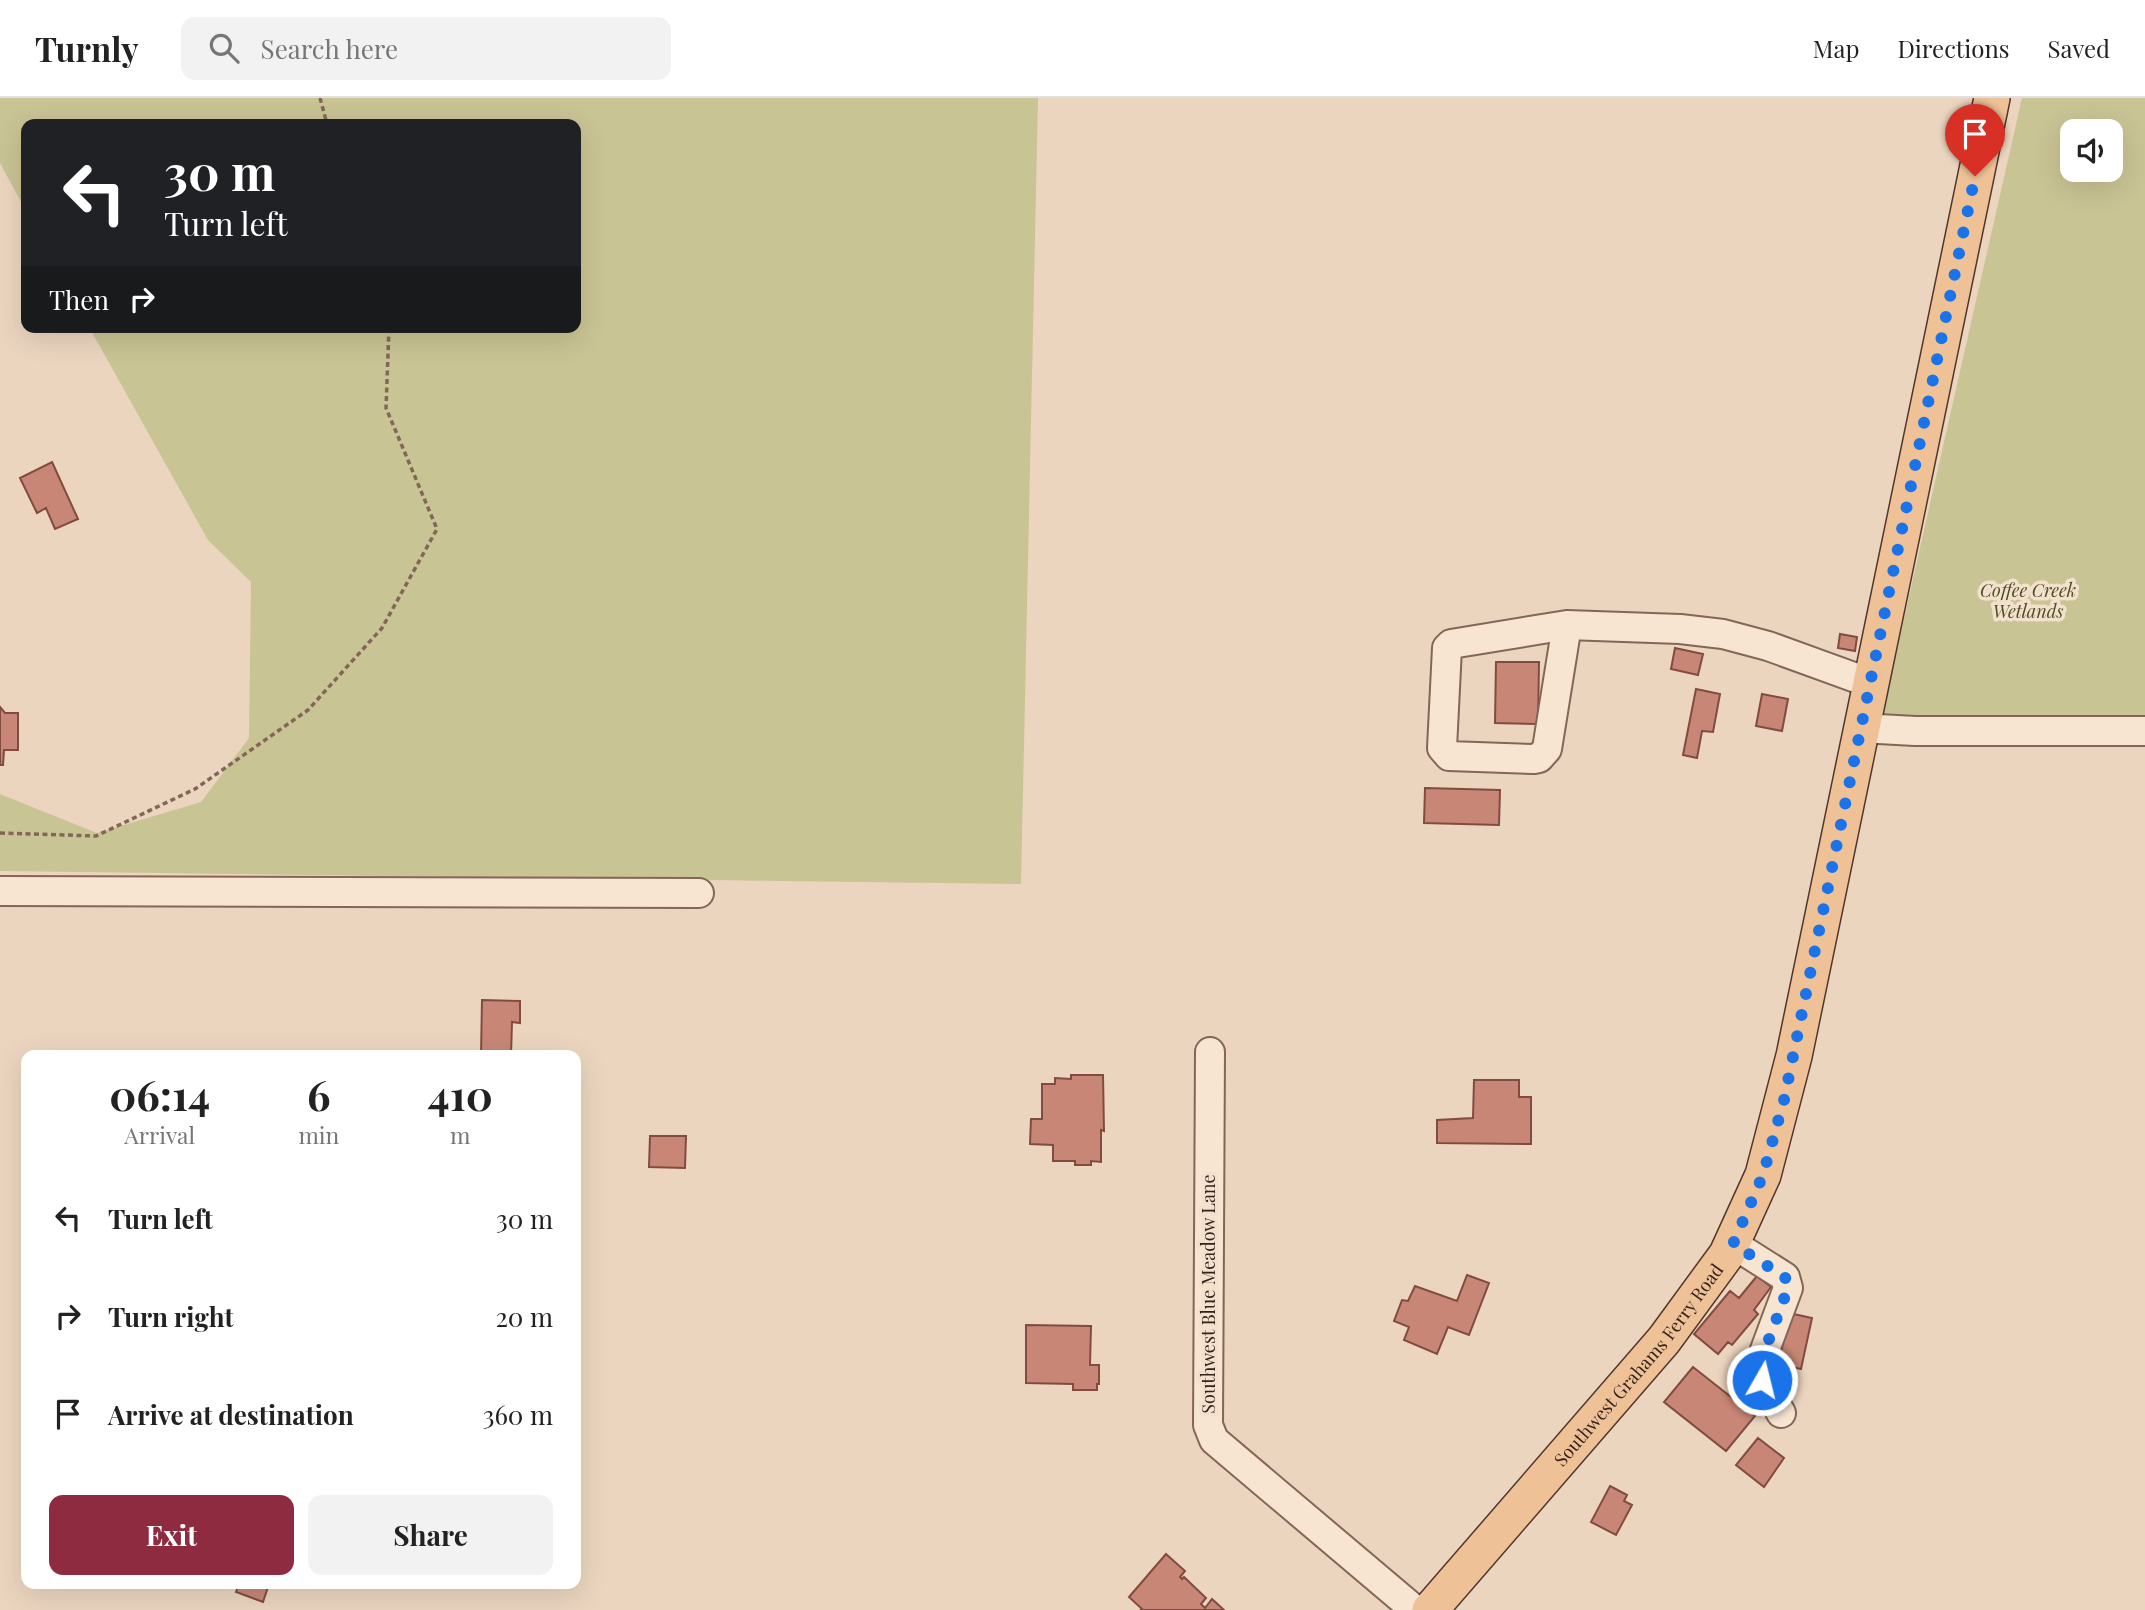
<!DOCTYPE html>
<style>
:root{--surface:#fff;--page:#f2f2f2;--text:#222;--muted:#767676;--line:#e0e0e0;--accent:#8f2b40}
body{margin:0;font-family:"Playfair Display",serif;background:var(--page);color:var(--text);height:100vh;display:flex;flex-direction:column;font-size:26px;white-space:nowrap}
*{box-sizing:border-box;margin:0}
p{font-size:23px;color:var(--muted)}
.icon{flex:none;width:38px;height:38px;fill:none;stroke:currentColor;stroke-width:2;stroke-linecap:round;stroke-linejoin:round}
.map{position:relative;flex:1;overflow:hidden}
.panel{position:absolute;left:21px;top:952px;width:560px;height:539px;display:flex;flex-direction:column;background:var(--surface);border-radius:14px;box-shadow:0 7px 28px #0002}
.panel>*{flex:none}
.top-card{position:absolute;left:21px;top:21px;width:560px;height:214px;border-radius:14px;box-shadow:0 7px 28px #0002;background:#202124;color:#fff;overflow:hidden}
.controls{position:absolute;left:2060px;top:21px;display:grid;gap:14px}
.controls a{display:grid;place-items:center;width:63px;height:63px;border-radius:14px;background:var(--surface);box-shadow:0 7px 28px #0002;font-size:35px}
.pin{position:absolute;display:grid;place-items:center;width:60px;height:60px;color:#fff;margin:-72px -30px;border-radius:50% 50% 50% 0;rotate:-45deg;box-shadow:0 0 7px #0007}
.pin .icon{rotate:45deg}
.me{position:absolute;width:77px;margin:-38px;rotate:8deg;stroke-linejoin:round;filter:drop-shadow(0 0 5px #0008)}
.turn{display:flex;align-items:center;gap:24px;height:147px;padding:0 28px;font-size:32px}
.turn .icon{width:91px;height:91px;stroke-width:2.5}
.turn b{display:block;font-size:49px;line-height:60px}
.then{display:flex;align-items:center;height:66px;padding:0 28px;background:#0003;gap:14px;font-size:26px}
.eta{display:flex;justify-content:space-evenly;align-items:center;height:119px;text-align:center}
.eta b{font-size:42px;font-weight:700;line-height:49px}
.button{display:flex;gap:14px;margin-top:auto;padding:14px 28px}
.button a{flex:1;height:80px;border-radius:14px;background:var(--accent);color:#fff;font-size:28px;font-weight:700;line-height:80px;text-align:center}
.button a+a{background:var(--page);color:var(--text)}
ul{padding:0;list-style:none}
li{display:flex;align-items:center;gap:21px;height:98px;padding:0 28px}
li div{flex:1}
li b{display:block;font-size:26px}
li em{font-style:normal}
header{display:flex;align-items:center;gap:42px;box-sizing:border-box;height:98px;padding:0 35px;background:var(--surface);border-bottom:2px solid var(--line)}
header strong{font-size:33px}
nav{display:flex;gap:38px;margin-inline-start:auto;font-size:24px}
.search{width:490px;height:63px;background:var(--page);display:flex;align-items:center;gap:18px;box-sizing:border-box;padding:0 24px;border-radius:14px;color:var(--muted);font-size:26px}
.map>svg:first-child{display:block}
</style>
<header>
<strong>Turnly</strong>
<div class="search"><svg class="icon" aria-label="search" viewBox="0 0 24 24"><circle cx="10" cy="10" r="6"/><path d="M15 15l6 6"/></svg>Search here</div>
<nav><a>Map</a><a>Directions</a><a>Saved</a></nav>
</header>
<div class="map">
<svg width="2145" height="1512" viewBox="0 0 2145 1512">
<rect width="100%" height="100%" fill="#ebd5bf"/>
<!-- green -->
<path fill="#c9c494" fill-rule="evenodd" d="M0,0h1038l-17,786 -1021,-13v-77l97,39 104,-31 48,-64 2,-156 -43,-42 -119,-213h487v-203h-550v87l-26,-48z
M2022,0h123v624l-264,-2zM2072,33h38v39h-38z"/>
<!-- building -->
<path fill="#c88776" stroke="#814c3f" stroke-width="2" d="M52,364l26,57 -23,10 -9,-21 -9,5 -17,-35z
M1840,536l17,3 -2,14 -17,-3z
M1675,550l28,6 -5,21 -27,-6z
M1496,564h43l-1,62 -43,-1z
M1696,591l24,5 -7,38 -11,-1 -5,27 -14,-3z
M1762,596l26,5 -6,32 -26,-5z
M0,609l5,6h13v37h-14l-1,15h-3z
M1425,690l75,2 -1,35 -75,-2z
M482,902l38,1v22l-8,-1 -1,33h-30z
M1071,977h32l1,56 -3,-1v32l-10,-1v4h-16v-4h-22v-16l-23,-1 1,-25h11v-35h13v-6l16,1z
M1474,982h45v17h12v47l-94,-1v-23l36,-2z
M650,1038h36l-1,32 -36,-1z
M1467,1177l22,8 -20,52 -21,-8 -11,27 -33,-14 5,-13 -15,-6 8,-21 6,1 7,-15 42,15z
M1757,1178l14,11 -17,23 4,4 -26,31 -4,-3 -10,12 -24,-20 36,-43 9,7z
M1789,1215l23,5 -11,51 -18,-4 1,-6 -4,-2z
M1026,1227l65,1 -1,39h9v19h-2v6h-24v-6l-47,-1z
M1693,1269l62,49 -29,35 -62,-49z
M1758,1340l26,20 -20,29 -28,-22z
M1610,1388l17,9 -3,6 8,4 -16,30 -25,-13z
M1166,1456l19,17 -5,6 2,2 2,-2 22,21 -5,6 4,4 7,-9 12,11h-84l2,-1 -13,-12z
M239,1486h30l-6,18 -27,-10z"/>
<g fill="none" stroke-linecap="round" stroke-linejoin="round">
<!-- minor casing -->
<g stroke="#836658" stroke-width="32">
<path id="minor" d="M1567,527l-20,124 -8,9 -5,1 -85,-3 -7,-8 5,-100 4,-4 116,-19 113,4 43,5 45,12 102,37
M1860,630l55,3h230
M0,793l699,2
M1210,954l-2,373 6,15 201,170
M1733,1146l52,33 3,11 -29,78 3,14 19,33"/>
</g>
<!-- major casing -->
<g stroke="#51362c" stroke-width="38">
<g id="major">
<path id="s1" d="M1430,1512l234,-270 63,-86 36,-79 31,-119 198,-958"/>
</g>
</g>
<!-- path -->
<path stroke="#836658" stroke-width="3.5" stroke-dasharray="5 3.5" stroke-linecap="butt" d="M320,0l7,26
M0,735l96,3 99,-47 113,-79 74,-82 55,-99 -51,-121 3,-81"/>
<!-- minor -->
<use href="#minor" stroke="#f7e4d1" stroke-width="28"/>
<!-- major -->
<use href="#major" stroke="#eec197" stroke-width="35"/>
</g>
<g fill="none" stroke-linecap="round" stroke-linejoin="round">
<!-- route -->
<path stroke="#1a73e8" stroke-width="12" stroke-dasharray="0 21.6" d="M1762,1282l-3,-14 29,-78 -3,-11 -52,-33 30,-69 21,-75 191,-924"/>
</g>
<g text-anchor="middle" dominant-baseline="central" stroke-width="7" stroke-linejoin="round" paint-order="stroke">
<!-- park labels -->
<g font-size="18" font-style="italic" fill="#4d4f23" stroke="#f3e1ce">
<text x="2028" y="492">Coffee Creek<tspan x="2028" dy="21">Wetlands</tspan></text>
</g>
<!-- street labels -->
<g font-size="18" fill="#33221c" stroke="#f3e1ce">
<text transform="translate(1208 1196) rotate(-90)">Southwest Blue Meadow Lane</text>
<text stroke="none"><textPath href="#s1" startOffset="322">Southwest Grahams Ferry Road</textPath></text>
</g>
</g>
</svg>
<div class="controls">
<a><svg class="icon" aria-label="sound" viewBox="0 0 24 24"><path d="M4 9h4l5-4v14l-5-4H4zM17 9q2 3 0 6"/></svg></a>
</div>
<div class="pin" style="left:1975px;top:78px;background:#d93025"><svg class="icon" aria-label="arrive" viewBox="0 0 24 24"><path d="M6 21V4h12l-3 4 3 4H6"/></svg></div>
<svg class="me" style="left:1762px;top:1282px" viewBox="-20 -20 40 40"><circle r="17" fill="#1a73e8" stroke="#fff" stroke-width="3"/><path d="M0-11L8 9 0 5-8 9z" fill="#fff"/></svg>
<div class="top-card">
<div class="turn"><svg class="icon" aria-label="left" viewBox="0 0 24 24"><path d="M17 20v-9H6M10 6l-5 5 5 5"/></svg><div><b>30 m</b>Turn left</div></div>
<div class="then">Then<svg class="icon" aria-label="right" viewBox="0 0 24 24"><path d="M7 20v-9h11M14 6l5 5-5 5"/></svg></div>
</div>
<section class="panel">
<div class="eta">
<div><b>06:14</b><p>Arrival</p></div>
<div><b>6</b><p>min</p></div>
<div><b>410</b><p>m</p></div>
</div>
<ul>
<li><svg class="icon" aria-label="left" viewBox="0 0 24 24"><path d="M17 20v-9H6M10 6l-5 5 5 5"/></svg><div><b>Turn left</b></div><em>30 m</em></li>
<li><svg class="icon" aria-label="right" viewBox="0 0 24 24"><path d="M7 20v-9h11M14 6l5 5-5 5"/></svg><div><b>Turn right</b></div><em>20 m</em></li>
<li><svg class="icon" aria-label="arrive" viewBox="0 0 24 24"><path d="M6 21V4h12l-3 4 3 4H6"/></svg><div><b>Arrive at destination</b></div><em>360 m</em></li>
</ul>
<div class="button"><a>Exit</a><a>Share</a></div>
</section>
</div>
